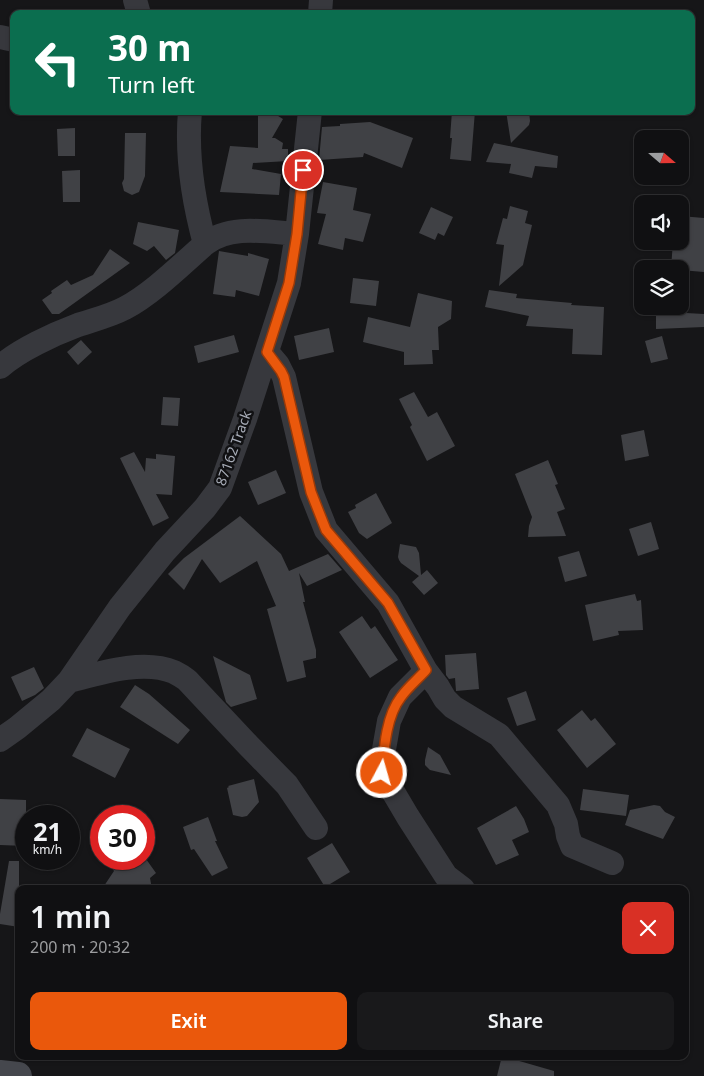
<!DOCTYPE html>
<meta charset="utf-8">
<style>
:root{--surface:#101012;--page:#19191b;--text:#f1f3f6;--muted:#9c9d9f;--line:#303032;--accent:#ea580c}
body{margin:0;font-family:"Noto Sans",sans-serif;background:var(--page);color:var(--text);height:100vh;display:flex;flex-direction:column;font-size:19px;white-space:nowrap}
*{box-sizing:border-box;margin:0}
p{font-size:16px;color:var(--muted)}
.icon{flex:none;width:28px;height:28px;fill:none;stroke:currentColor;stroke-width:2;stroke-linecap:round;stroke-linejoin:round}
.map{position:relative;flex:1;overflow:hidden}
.drawer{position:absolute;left:15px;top:885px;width:674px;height:175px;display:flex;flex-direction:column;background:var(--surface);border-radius:10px;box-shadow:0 1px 4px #0004,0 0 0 1px var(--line)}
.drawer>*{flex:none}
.guide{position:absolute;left:10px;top:10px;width:685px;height:105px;border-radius:10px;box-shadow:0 1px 4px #0004,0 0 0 1px var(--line);background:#0b6e4f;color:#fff;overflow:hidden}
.needle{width:32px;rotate:110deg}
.fabs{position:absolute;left:634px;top:130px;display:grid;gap:10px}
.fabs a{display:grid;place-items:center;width:55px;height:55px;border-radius:10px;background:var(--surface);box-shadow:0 1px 4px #0004,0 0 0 1px var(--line);font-size:25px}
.speed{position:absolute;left:15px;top:805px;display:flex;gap:10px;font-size:25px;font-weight:700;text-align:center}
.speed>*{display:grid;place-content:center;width:65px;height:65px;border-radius:50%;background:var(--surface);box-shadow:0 1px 4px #0004,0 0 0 1px var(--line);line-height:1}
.speed small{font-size:12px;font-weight:400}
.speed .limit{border:8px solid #d22;background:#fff;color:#111}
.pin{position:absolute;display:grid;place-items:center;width:42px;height:42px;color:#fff;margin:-21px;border:2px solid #fff;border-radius:50%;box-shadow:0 1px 5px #0007}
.me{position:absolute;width:55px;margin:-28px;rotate:6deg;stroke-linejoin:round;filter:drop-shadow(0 0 4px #0008)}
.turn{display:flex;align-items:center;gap:18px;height:105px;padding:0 15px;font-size:22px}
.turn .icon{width:65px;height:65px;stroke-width:2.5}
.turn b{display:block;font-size:35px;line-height:42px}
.round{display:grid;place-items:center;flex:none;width:52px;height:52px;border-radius:10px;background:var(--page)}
.headline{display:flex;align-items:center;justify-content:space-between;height:85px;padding:0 15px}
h1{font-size:30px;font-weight:600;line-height:38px}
.cta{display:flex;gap:10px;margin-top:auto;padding:10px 15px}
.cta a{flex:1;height:58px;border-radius:10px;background:var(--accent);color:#fff;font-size:20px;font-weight:600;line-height:58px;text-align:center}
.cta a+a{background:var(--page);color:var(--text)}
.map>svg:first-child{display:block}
</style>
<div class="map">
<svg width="704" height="1076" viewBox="0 0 704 1076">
<rect width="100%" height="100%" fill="#161618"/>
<!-- building -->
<path fill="#404145" d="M258,111h12l13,8 -11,19h3l8,5 -1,6h6v12l-35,2 -1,6 29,5 -2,21 -59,-3 10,-46 28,2z
M452,111h23l-4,50 -21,-2 2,-21h-2z
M506,111h23l1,10 -1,4 -18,18z
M370,122l43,16 -11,30 -38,-15 -1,4 -44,3 3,-33 18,-1v-2z
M75,128v28h-17l-1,-27z
M125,133h21l-1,43 -6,16 -7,3 -8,-4 -2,-8 2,-4z
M494,143l64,13 -1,12 -22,-2 -3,12 -23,-5 2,-9 -25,-2z
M80,170v32h-17l-1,-31z
M323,182l34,6 -4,22 18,4 -8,28 -18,-4 -2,12 -25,-6 8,-30 -9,-1z
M510,206l18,5 -3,12 7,2 -9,40 -24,21 5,-41 -8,-1 7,-26 4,1z
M431,207l22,10 -9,19 -6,-3 -3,7 -16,-7z
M680,216l24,2v54l-24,-2v-1h-9l2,-28h7z
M138,222l41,8 -4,23 -9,7 -12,-14 -7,5 -14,-7z
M110,249l20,14 -71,51h-7l-10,-14 10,-7 -1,-2 16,-11 4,5 22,-10z
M219,251l29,5v-3l21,6 -10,37 -23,-6 -1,7 -22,-3z
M680,276h5l1,37 18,1v13l-48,2v-19l14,1 2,-5h8z
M353,278l26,3 -3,25 -26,-3z
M489,290l28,4 -1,4 56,5 -1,2 33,2 -2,48 -30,-1 1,-25 -47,-3 3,-10 -44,-9z
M418,293l34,8 -1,18 -13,8 1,23h-7l1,14 -29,1v-13l-41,-10 5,-25 42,10z
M329,328l5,24 -35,8 -5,-24z
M234,335l5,17 -41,11 -4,-17z
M662,336l6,23 -17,4 -6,-22z
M81,340l11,12 -14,13 -11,-13z
M414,392l14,25 9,-5 18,34 -28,15 -17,-34 2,-2 -13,-26z
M163,397l17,1 -2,28 -17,-1z
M644,430l5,26 -24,5 -4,-26z
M134,452l11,20 1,-14 10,1v-5l19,2 -3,39 -16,-1 13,24 -16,8 -33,-68z
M548,460l10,24 -3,1 10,24 -8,3 9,24 -38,1 1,-11 3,-9 -17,-43z
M276,470l10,23 -28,12 -10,-23z
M376,493l16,30 -25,16 -8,-6 -11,-21 8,-4 -1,-3z
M240,516l41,38 8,17 39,-17 14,16 -35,16 -8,-13 6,29h-2l13,48v8l-13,3 3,16 -19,5 -20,-73 9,-3 -19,-45 -37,22 -18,-24 -18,31 -16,-16 16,-16z
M651,522l8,27 -21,7 -9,-27z
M400,544l16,3 3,6 2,22 6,-5 11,13 -14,12 -12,-13 7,-6 -18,-13 -2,-3 -1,-3z
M579,551l8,25 -22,6 -7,-25z
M635,594l2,7 4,-1 2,30 -25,1 1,4 -26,6 -8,-36z
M362,616l9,13 4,-3 23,34 -28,18 -31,-46z
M476,653l3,36 -23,2 -1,-13 -6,1 -3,-4 -1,-20z
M213,656l37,19 7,24 -26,8 -5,-5z
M34,667l10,21 -9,7 -13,6 -11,-24z
M135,685l14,9 41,36 -12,14 -58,-37z
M526,691l10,29 -19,6 -10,-28z
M582,710l9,11 4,-3 21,26 -29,24 -30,-38z
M87,728l43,21 -15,29 -43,-22z
M428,747l12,8 11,20 -21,-5 -5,-5v-5z
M254,779l5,23 -12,14 -5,1 -9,-2 -6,-27 2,-1 -1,-1z
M583,789l46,6 -3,21 -46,-6z
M0,799l26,1v46l-26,-1z
M654,805l6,1 5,6 10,5 -12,22 -38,-14 5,-15z
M516,806l8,13 5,13 -17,8 7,15 -23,10 -19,-37z
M208,817l9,24h-2l13,27 -16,8 -18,-27 -3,1 -8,-23z
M332,843l18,29 -25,15 -18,-29z
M107,859h39l10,14 -6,5 2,11h-50l12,-18z
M9,861h10v66l-19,-3v-10z
M502,1056l52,15v5h-57z"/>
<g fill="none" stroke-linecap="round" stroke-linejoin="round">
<!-- minor -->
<path stroke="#37383d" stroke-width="24" d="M135,0l4,14
M320,14l1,-14
M0,37l14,3
M190,111c-4,45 3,89 15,133
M267,352l11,13 6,12 27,115 15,38 62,73 38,68 12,16 7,12 8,8 46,28 59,70 8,19 2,12 4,10 40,17
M0,367c19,-17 54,-33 78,-42 15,-5 32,-9 47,-17 27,-14 57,-44 80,-64 25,-20 62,-12 92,-10
M426,671l-26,26 -11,24 -6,34 -1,18 26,44 38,59 17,13
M69,681c31,-8 74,-22 105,-9 4,2 9,5 13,8l61,65 39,40 29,43
M0,740l17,-12 34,-28 18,-19 51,-74 45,-56 40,-43 15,-20 25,-69 44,-136 8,-49 13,-123"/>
<!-- secondary -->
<path stroke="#45474d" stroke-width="28" d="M0,1074l18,2"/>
</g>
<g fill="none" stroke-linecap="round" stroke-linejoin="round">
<!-- route casing -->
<g stroke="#983908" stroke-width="12">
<path id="route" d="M303,170l-6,64 -8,49 -22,69 14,19 3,6 27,115 15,38 62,73 38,67c-8,9 -18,17 -25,27 -15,19 -17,52 -19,76"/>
</g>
<!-- route -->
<use href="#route" stroke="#ea580c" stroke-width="9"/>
</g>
<g text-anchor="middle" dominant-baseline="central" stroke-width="5" stroke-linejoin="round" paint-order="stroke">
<!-- street labels -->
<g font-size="14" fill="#a8adb8" stroke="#111113">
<text transform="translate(233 448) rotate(-70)">87162 Track</text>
</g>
</g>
</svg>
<div class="fabs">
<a><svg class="needle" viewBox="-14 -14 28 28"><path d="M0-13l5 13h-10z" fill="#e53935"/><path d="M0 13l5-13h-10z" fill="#9c9d9f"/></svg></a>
<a><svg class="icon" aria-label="sound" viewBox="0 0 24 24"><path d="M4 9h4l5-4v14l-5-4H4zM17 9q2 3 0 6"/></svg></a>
<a><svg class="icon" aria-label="layers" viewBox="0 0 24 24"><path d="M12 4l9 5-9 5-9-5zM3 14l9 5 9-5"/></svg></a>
</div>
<div class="speed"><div>21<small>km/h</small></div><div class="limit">30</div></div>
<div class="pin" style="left:303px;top:170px;background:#d93025"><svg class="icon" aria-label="arrive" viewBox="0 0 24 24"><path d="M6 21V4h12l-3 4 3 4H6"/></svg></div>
<svg class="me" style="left:382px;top:773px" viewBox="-20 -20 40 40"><circle r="17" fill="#ea580c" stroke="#fff" stroke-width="3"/><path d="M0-11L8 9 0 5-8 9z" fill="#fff"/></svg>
<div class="guide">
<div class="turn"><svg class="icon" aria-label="left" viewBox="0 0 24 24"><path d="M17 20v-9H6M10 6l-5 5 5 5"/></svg><div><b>30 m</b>Turn left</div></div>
</div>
<section class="drawer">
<div class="headline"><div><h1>1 min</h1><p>200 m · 20:32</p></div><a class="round" style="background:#d93025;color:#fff"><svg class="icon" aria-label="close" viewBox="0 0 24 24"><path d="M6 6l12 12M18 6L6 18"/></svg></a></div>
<div class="cta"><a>Exit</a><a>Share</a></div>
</section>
</div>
